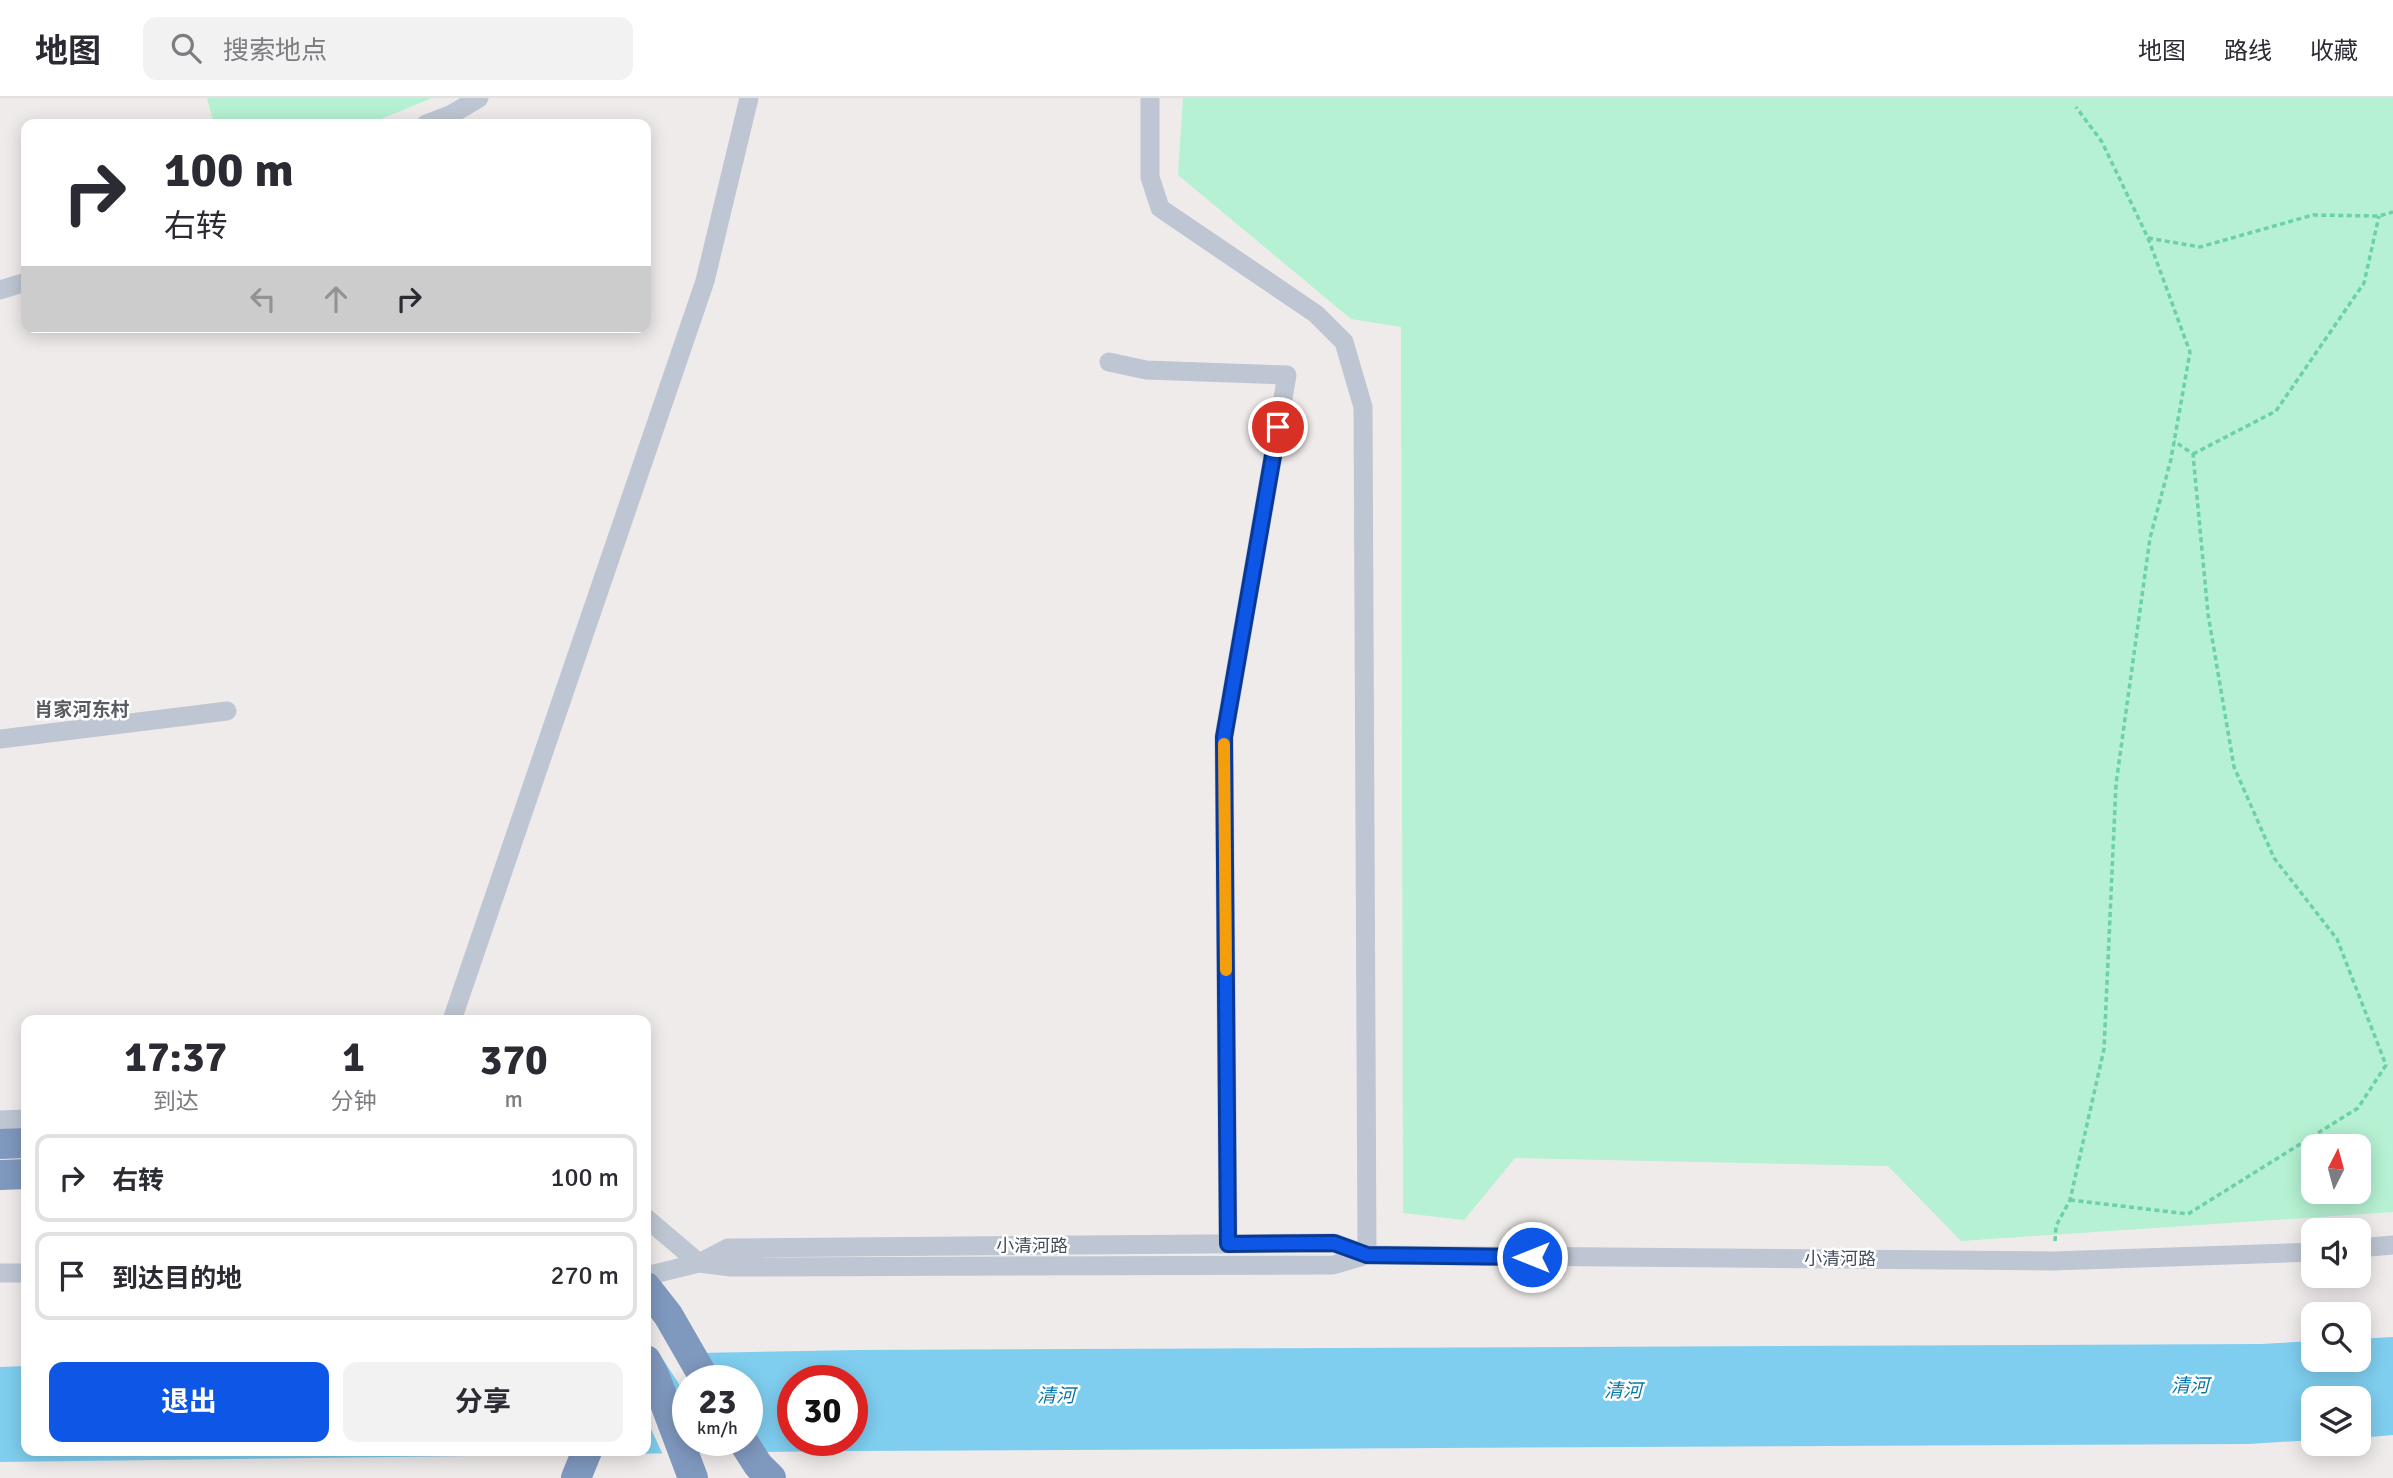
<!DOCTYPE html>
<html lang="zh">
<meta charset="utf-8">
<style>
:root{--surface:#fff;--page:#f2f2f3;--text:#2b2b33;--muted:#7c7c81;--line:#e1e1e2;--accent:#0e57e6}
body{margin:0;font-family:Signika,"Noto Sans SC",sans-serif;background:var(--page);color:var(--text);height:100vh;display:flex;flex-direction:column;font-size:26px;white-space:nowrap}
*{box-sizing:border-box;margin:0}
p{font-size:23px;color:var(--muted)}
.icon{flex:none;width:38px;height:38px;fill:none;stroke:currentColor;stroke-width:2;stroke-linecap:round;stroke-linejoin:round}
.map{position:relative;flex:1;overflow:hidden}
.details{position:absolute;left:21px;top:917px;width:630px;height:441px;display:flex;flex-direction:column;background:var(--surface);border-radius:14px;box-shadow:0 4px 18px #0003}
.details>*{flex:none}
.top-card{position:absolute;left:21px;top:21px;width:630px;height:214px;border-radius:14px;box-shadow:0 4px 18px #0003;background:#fff;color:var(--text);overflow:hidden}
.needle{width:46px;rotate:6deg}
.controls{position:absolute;left:2301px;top:1036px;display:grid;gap:14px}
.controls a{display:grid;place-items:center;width:70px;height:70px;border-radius:14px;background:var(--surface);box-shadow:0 4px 18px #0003;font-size:35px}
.speed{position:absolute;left:672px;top:1267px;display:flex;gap:14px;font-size:35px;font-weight:700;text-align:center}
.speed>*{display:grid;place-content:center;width:91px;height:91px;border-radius:50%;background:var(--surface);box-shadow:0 4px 18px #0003;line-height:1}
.speed small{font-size:18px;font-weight:400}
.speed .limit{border:10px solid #d22;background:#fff;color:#111}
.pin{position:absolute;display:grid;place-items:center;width:60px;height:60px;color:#fff;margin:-30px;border:4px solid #fff;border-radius:50%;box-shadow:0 2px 7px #0007}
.me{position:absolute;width:77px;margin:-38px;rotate:270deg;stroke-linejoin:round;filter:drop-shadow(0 0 5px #0008)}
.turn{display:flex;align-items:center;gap:24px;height:147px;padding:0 28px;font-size:32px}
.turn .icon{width:91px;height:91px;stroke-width:2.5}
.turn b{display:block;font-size:49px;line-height:60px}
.lanes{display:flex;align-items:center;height:66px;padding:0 28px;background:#0003;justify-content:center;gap:35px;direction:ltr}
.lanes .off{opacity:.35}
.eta{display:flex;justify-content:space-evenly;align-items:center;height:119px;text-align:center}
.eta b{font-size:42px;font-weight:700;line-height:49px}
.cta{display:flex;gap:14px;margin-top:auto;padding:14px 28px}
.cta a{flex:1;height:80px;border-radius:14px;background:var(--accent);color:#fff;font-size:28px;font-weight:700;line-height:80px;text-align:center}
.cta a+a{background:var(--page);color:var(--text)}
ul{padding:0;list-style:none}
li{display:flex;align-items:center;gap:21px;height:88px;margin:0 14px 10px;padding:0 14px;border:4px solid var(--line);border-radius:14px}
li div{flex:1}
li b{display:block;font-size:26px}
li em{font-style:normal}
header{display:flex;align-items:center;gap:42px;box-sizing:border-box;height:98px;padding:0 35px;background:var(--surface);border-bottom:2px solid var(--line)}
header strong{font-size:33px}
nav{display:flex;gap:38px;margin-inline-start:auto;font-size:24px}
.search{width:490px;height:63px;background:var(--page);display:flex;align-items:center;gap:18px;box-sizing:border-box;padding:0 24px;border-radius:14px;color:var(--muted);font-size:26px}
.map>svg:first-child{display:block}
</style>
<header>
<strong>地图</strong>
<div class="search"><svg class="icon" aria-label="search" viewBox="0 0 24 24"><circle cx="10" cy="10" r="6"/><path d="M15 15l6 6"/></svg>搜索地点</div>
<nav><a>地图</a><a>路线</a><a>收藏</a></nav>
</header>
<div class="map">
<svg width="2393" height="1380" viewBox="0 0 2393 1380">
<rect width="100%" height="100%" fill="#efebeb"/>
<!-- green -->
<path fill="#b5f1d2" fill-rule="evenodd" d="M207,0h225l-63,26h-155z
M1183,0h1210v1114l-432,29 -73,-75 -373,-8 -51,62 -61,-7 -2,-886 -50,-8 -173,-144zM2359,1048v46h-45v-46z"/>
<!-- water -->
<path fill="#7fcef0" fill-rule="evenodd" d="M2393,1239v98l-34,3v-40h-45l-1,42 -65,4 -1401,7 -847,11v-95l26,-1v85h620v-97l212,-4 1403,-6 52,-3 1,19h45v-21zM688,1283h59v59h-59zM793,1283h59v59h-59z"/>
<!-- pier -->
<path fill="#efebeb" d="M657,1252h28l19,31h-16v17z
M646,1264l45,95h-27l-18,-39z"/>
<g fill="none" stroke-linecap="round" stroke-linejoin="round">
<!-- path -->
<path stroke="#6cd0a8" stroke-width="3.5" stroke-dasharray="5 3.5" stroke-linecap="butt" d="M2148,140l52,9 113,-32 66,1 14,-4
M2193,356l83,-43 88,-128 15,-67
M2070,1102l118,14 170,-106 28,-43 -49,-126 -63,-81 -40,-91 -26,-153 -15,-160 -19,-13
M2055,1143l1,-15 14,-26 34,-151 12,-265 34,-246 21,-79 19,-107 -42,-114 -46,-96 -26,-35"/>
<!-- minor -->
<path stroke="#bdc6d2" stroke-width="19" d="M1150,0v79l10,31 156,106 28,28 19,65 4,848
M426,26l26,-10 27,-16
M0,192l26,-8
M1109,264l37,8 141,5 -63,362 4,507
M0,641l227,-28
M452,922l253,-739 44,-183
M0,1022l26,-1
M646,1120l53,45
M2359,1150l34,-3
M699,1165l32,4 602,-2 34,-10 686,6 261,-9
M0,1175h26
M646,1178l53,-13 29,-15 606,-5 33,12"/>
<!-- highway -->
<path stroke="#7f98be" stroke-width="30" d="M0,1046l26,-1
M0,1077l26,-1
M646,1189l22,28 38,66
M646,1262l9,17 38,101
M742,1342l16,25 13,13
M576,1380l11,-27"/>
</g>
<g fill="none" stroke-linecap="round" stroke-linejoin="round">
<!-- route casing -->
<g stroke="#093996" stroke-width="18">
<path id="route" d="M1278,329l-54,310 4,507 106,-1 33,12 165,2"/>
</g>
<!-- route -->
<use href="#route" stroke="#0e57e6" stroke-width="12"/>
<!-- slow -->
<path stroke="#f59e0b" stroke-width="12" d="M1224,646l2,226"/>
</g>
<g text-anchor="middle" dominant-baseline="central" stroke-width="5" stroke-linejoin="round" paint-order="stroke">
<!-- street labels -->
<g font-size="18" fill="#434d5a" stroke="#fff">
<text x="1032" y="1148">小清河路</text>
<text x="1840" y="1161">小清河路</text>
</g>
<!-- neighbourhood labels -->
<g font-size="19" font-weight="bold" fill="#585b61" stroke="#fff">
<text x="82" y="612">肖家河东村</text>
</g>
<!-- water labels -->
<g font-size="19" font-style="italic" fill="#0478ac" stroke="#fff">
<text x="2190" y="1288">清河</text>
<text x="1623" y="1293">清河</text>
<text x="1056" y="1298">清河</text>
</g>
</g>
</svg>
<div class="controls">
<a><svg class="needle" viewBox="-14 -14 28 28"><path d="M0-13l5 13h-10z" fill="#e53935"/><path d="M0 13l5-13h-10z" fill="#7c7c81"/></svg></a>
<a><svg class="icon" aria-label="sound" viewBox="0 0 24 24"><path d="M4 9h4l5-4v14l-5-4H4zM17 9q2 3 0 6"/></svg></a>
<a><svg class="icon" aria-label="search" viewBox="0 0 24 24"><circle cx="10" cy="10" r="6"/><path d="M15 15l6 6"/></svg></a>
<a><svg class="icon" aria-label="layers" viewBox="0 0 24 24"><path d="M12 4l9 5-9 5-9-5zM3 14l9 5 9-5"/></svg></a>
</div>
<div class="speed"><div>23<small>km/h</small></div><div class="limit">30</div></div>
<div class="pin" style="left:1278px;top:329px;background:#d93025"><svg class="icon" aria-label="arrive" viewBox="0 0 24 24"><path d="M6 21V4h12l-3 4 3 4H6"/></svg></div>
<svg class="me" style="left:1532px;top:1159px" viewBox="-20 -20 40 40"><circle r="17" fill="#0e57e6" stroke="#fff" stroke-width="3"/><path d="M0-11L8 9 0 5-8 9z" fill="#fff"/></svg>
<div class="top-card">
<div class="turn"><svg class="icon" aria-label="right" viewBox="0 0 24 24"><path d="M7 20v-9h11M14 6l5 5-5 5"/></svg><div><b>100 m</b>右转</div></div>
<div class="lanes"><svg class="icon off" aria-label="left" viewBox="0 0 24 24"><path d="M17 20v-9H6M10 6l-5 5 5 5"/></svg><svg class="icon off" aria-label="ahead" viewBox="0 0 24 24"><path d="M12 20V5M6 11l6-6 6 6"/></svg><svg class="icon" aria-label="right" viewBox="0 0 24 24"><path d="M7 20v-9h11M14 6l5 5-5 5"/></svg></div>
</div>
<section class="details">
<div class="eta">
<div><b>17:37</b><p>到达</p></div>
<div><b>1</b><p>分钟</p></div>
<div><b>370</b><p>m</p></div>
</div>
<ul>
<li><svg class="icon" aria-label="right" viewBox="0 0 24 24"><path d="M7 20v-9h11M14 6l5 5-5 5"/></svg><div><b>右转</b></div><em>100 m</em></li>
<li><svg class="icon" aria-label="arrive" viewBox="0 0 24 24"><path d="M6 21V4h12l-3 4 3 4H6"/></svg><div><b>到达目的地</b></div><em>270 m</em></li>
</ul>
<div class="cta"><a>退出</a><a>分享</a></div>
</section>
</div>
